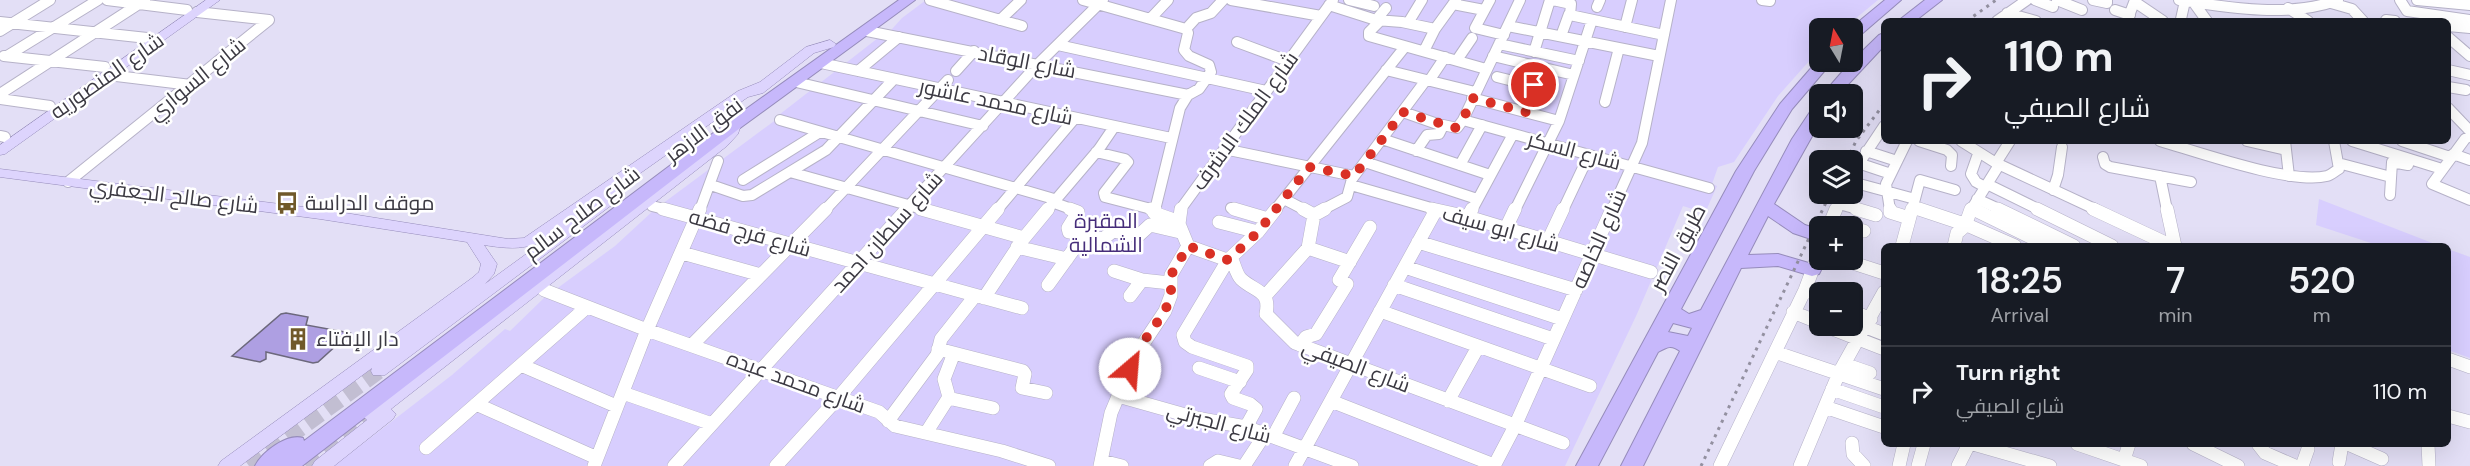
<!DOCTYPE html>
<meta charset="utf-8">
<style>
:root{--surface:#171b24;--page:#242831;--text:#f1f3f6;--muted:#9ea1a6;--line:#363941}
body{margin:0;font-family:"DM Sans",Cairo,sans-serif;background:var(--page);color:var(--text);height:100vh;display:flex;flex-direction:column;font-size:22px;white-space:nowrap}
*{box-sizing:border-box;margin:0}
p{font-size:20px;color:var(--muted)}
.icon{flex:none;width:33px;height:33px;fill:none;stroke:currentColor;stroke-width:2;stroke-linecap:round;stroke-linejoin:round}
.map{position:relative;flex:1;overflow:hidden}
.panel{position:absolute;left:1881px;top:243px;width:570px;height:204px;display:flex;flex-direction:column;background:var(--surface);border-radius:9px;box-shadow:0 6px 24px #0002}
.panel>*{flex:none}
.guide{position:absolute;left:1881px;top:18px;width:570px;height:126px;border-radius:9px;box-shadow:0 6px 24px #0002;background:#171b24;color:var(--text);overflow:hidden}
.needle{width:39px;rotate:350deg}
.controls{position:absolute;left:1809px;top:18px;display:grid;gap:12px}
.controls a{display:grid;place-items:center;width:54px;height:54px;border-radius:9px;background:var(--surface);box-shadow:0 6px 24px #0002;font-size:30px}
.pin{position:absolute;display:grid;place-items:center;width:51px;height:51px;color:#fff;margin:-26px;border:3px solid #fff;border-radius:50%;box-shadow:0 2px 6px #0007}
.me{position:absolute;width:66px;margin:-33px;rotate:27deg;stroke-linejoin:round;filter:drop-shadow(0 0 4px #0008)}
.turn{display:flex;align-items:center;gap:21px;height:126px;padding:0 24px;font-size:27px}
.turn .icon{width:78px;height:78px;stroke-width:2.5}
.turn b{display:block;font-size:42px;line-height:51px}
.eta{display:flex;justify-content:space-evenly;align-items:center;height:102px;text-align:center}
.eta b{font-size:36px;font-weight:600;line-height:42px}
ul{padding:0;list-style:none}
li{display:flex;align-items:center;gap:18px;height:90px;padding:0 24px;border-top:2px solid var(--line)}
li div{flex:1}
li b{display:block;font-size:22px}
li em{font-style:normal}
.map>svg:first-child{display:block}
</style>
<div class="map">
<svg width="2470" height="466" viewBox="0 0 2470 466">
<rect width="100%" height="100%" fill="#e3dff6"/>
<!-- green -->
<path fill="#d8cefe" d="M926,0h952l-34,28h-24l-1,22 -41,46 -44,66 -16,5 -6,17 5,2 -12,27 -22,-7 -46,108 -72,152h-1231l118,-91 53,-46 5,2 34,-33 71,-52 39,-36 123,-91 -2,-1 103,-80 5,1 19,-21z
M2319,199l121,47h-60l-64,-21z
M2448,249l22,8v101l-22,-8z"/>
<!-- building -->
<path fill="#ae9fe2" stroke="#6c687c" stroke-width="1.5" d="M286,313l22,4 -2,8 44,8 -32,29 -5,1 -47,-11v7l-6,3 -28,-6 49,-42z"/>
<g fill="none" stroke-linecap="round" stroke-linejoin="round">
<!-- major-tunnel -->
<path stroke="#c2bed2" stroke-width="16" stroke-dasharray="16 8" stroke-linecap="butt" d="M249,466l130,-95
M306,466l65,-51"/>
<!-- minor-far1 casing -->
<g stroke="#b6b2c8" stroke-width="12">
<path id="minor-far1" d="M107,0l80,10
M930,0l92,26
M1083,0l103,29
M1231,0l90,16
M1349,0l25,6
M1490,0l-15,28 29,7
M1553,0l18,4 -1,11 94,20
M1762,0l8,1
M2035,0l18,7
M2057,0l25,10
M2093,0l14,3v-3
M2179,0c51,8 110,18 159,0
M2400,0l7,11 63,9
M2417,0l53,5
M2135,2l28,19
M2194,3l13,18
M2331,3l21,6 11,12
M1453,4l31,6
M1329,5l47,15 26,2 33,7
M1597,7l3,-7
M2288,8l20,13
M2115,10l15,5
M2007,13l29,8
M1151,18l17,-18
M2181,19l4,-18
M1000,20l21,-20
M1376,20l10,-12
M2386,20l9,1
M1380,21l-11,11v4l117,33
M1997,21l30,-21
M2127,21l8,-21
M0,22l147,16
M1408,23l14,-23
M1508,26l151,30
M2448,26l22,2
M1625,27l7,-27
M1186,29l10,-11 15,-5 12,-13
M0,31l50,-31
M867,31l321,64
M1561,36l8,-22
M2448,37l22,19
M1237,42l51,19
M1499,44l80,17
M1058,45l208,46
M1424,51l11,-22 21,-29
M1534,52l16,-52
M4,56l101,11
M7,56l91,-56
M1493,56l81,19
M1457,60l15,-22
M821,63l350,75
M1386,70l89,22
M2448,70l22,5
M858,71l41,-34
M956,71l18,-20
M108,75l83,10
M1497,77l40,10 -11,25
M1429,81l16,-24
M796,82l187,44
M2448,87l18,3
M0,94l145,-94
M1472,98l87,23
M0,99l50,7
M1605,102l14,-54
M2448,108l22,23
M1403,112l40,14 -4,8 -12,1 -11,16
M780,120l274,79
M1463,120l57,-120
M1443,125l14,3 6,-8 246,68
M0,136l5,1
M2470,136l-5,3 -33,45 38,16
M1382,139l108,36
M1919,141l28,9 5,5 -1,11
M1961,141l35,22 101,47
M2160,141c38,11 131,44 167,35 4,-1 8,-5 12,-7l-5,-28
M2247,141l39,9
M2285,141l4,35
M2352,141l90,28
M2402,141l48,16
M1224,149l130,27
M1866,151l31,10
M1096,152l29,7 3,3 -24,31 1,4 50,13
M1978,154l-7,20 5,8 9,5
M2453,154l17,6
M2103,157l2,7 5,3 81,15
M1365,162l112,37
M1858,163l33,11
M1996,163l14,-22
M2338,163l53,14
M1460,165l22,-40
M790,172l136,38
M1852,174l32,-48
M2160,176l7,34
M743,180l77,-48
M68,182l201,-162 -72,-8
M1852,182l63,17
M1987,184l53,26
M711,185l32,11 9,-1 74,-45 68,-71
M1351,185l87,25
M2053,190l5,-15 4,-28
M2390,195l2,-33 16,3
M1284,199l21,11
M1977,199l24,11
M1052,202l22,8
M1839,204l22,6
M652,206l16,4
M1913,207l10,3
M1231,208l8,2
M1971,208l5,2
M700,210l18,-49
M825,210l123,-130
M905,210l133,-146 65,-64
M997,210l78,-92
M1047,210l52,-61 15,-22
M1155,210l25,-102 8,-13 11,-6 12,-17 -2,-7 -20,-9 -5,-6 4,-17 -2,-4
M1180,210l153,-210
M1275,210l129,-162
M1322,210l25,-13 5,-18 74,-99
M1472,210l41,-76
M1515,210l44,-89 33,-101
M1563,210l26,-55
M1612,210l30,-67 29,-143
M1836,210l7,-16
M1890,210l-4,-26 21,-43
M1912,210l8,-30 35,10
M1971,210l28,-45"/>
</g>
<!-- minor casing -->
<g stroke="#b6b2c8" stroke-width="14">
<path id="minor" d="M663,209l359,99
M921,209l103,29
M1070,209l8,3 -10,16 1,4 34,7 10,-8 25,5 12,-11 30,7
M1151,209l4,1
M1155,209l-1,4 23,8
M1181,209l-2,15 9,22
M1234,209l34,10
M1303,209l11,6
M1432,209l36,8 183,55
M1856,209l20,6
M1890,209v3l19,6
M1919,209l48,16 48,21
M1973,209l76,37
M1998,209l76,37
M2037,209l75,37
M2093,209l79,37
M2167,209l8,37
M1468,217l4,-8
M1831,221l18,5
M1219,222l39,10
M1829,226l7,-17
M1506,228l9,-19
M1852,228l12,3
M1548,241l15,-32
M1418,242l158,48
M1188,246l45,16c2,5 4,13 8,17 14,13 30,11 25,35l29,29 268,100
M1902,246l10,-37
M1954,246l3,-13 8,-7 6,-17
M1017,247l50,12
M1308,248l42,14
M682,253l79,22
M1844,260l40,13
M1405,267l157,52
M1114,271l28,9 28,3
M1048,285l36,-50
M1394,285l159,54
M544,290l103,40 232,82 16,14 107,25 47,15
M1805,290l15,6
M1130,296l12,-16
M1265,296l43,-48 6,-33 11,-6
M984,298l40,-60 24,-29
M1380,311l210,75
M1852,311l19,8
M1793,312l27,11
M1825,326l59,23
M1866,327l18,7
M692,345l134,-136
M1300,345l6,-8 10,-3 31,-50 -8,-4 31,-53
M938,349l85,22 2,3 -3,14 24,5
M1775,352l109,37
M2448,359l22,8
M1844,364l26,9
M521,365l95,41
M1199,368l41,14
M1832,389l52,18
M623,393l89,31
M1118,396l78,22 50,9 106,39
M948,398l45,10
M1331,401l163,64
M1448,401l30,-54
M476,404l121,54
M1825,407l59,20
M2448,416l22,6
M888,421l49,-66 4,-16 34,-43
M1246,427l10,-18 -6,-5 -17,-6 -2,-4 16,-24v-4l-55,-19 -7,-5 -2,-7 45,-75 30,-28 18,-23
M926,433l23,-36 -5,-18 10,-26
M1273,437l21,-39
M1852,443l1,11 11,12
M1973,444l77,22
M2077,444l64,22
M2193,444l45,22
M2258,444l7,9 30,13
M2348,444l34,15
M2428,444l1,22
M426,448l161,-141
M2124,460l5,-16
M1102,461l20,5
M2339,462l3,-18
M594,466l53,-136 53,-121
M674,466l233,-257
M776,466l62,-68 160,-189
M1100,466l11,-53 24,-57 30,-45 6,-16v-20l17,-29
M1210,466l8,-5 21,5
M1244,466l21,-32
M1295,466l141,-256
M1494,466l21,-40 97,-217
M1720,466l85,-176 15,-40
M1800,466l39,-93 45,-81
M1899,466l5,-22
M1918,466l6,-22
M1958,466l11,-22
M2302,466l6,-17"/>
</g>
<!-- major casing -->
<g stroke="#968cbb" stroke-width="1">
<path id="major" d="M206,0h14l-215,154 -5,1v-10z
M830,40l6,4 -2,3 -20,6 -51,40 -15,4 -133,94 6,1 2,3 -2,3 -236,177h-12l-2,-4 1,-3 -132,98h-22l3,-5 251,-183 7,-6 2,-8 -14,-22 -147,-23 -320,-42v-8l320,40 188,30 16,-1 214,-147 22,-9 46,-35zM551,236l-66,48 9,-10 3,-10 -13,-19c25,4 45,6 67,-9z
M734,121l7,4 -3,9 -11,12 -336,263 5,5 -3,5 -59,47h-22l3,-5 52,-41 -5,-5 3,-5 352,-270 8,-7 4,-11z"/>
</g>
<!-- highway casing -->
<g stroke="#968cbb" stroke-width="2">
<path id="highway" d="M899,0h16l-175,128 -438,338h-47c7,-14 32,-33 48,-28l1,3 424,-319z
M1885,0h16l-44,38 -5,1 -1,-11z
M1925,0h17l-27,21h-17z
M1884,33v13l-45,48h-16l26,-30 30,-29z
M1819,59l1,3h12l-40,47 -38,62 -73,138 8,5 12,-4 91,-171 22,-33 6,-2v18l-46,82 31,21 15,5v12l-27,-9 -25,-17 -20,39 30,-1 41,12 2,4 -2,4 -7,2 -34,-10 -37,2 -98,198h-22l59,-115c-9,-7 -13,-4 -22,1l-60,114h-22l160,-295 44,-67zM1673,323l19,5 -4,8 -20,-4z"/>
</g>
<!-- minor-far1 -->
<use href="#minor-far1" stroke="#fff" stroke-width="10"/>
<!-- minor -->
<use href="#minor" stroke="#fff" stroke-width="13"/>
<!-- major -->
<use href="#major" fill="#ddd4fd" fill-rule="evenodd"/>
<!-- highway -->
<use href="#highway" fill="#c7b8fb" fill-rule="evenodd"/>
<!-- rail -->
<path stroke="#9390a0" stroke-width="3" stroke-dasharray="3 5" stroke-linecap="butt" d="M1967,21l29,-21
M1847,160l9,-19 28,-37
M1701,466l129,-272"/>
</g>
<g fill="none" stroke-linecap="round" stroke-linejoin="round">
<!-- route -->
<path stroke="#d93025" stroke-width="10" stroke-dasharray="0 18" d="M1130,369l12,-25 23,-33 6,-16v-20l17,-29 40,14 30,-28 51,-65 45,9 49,-64 52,16 8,-8 9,-22 54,14 12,-23 -4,-4"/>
</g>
<!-- icons -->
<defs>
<g id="bus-bare" transform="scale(1.8)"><path d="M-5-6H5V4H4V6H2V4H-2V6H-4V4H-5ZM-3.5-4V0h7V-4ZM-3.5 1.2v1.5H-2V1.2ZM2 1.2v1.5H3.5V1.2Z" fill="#705929" stroke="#fff" stroke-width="2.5" paint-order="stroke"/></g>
<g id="building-bare" transform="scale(1.8)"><path d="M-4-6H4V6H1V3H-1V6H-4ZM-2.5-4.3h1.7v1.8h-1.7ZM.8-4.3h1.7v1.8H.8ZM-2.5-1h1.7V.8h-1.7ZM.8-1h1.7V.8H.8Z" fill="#705929" stroke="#fff" stroke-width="2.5" paint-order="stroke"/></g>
</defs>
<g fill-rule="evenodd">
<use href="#bus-bare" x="287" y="203"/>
<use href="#building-bare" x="298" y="339"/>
</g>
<g text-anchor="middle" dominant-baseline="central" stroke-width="5" stroke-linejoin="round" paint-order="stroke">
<!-- street labels -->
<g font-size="21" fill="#3c3a43" stroke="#fff">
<text transform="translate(1027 62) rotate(11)">شارع الوقاد</text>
<text transform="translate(107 76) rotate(-35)">شارع المنصوريه</text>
<text transform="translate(197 79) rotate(-39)">شارع السواري</text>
<text transform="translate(996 102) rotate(12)">شارع محمد عاشور</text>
<text transform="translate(1245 121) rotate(-54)">شارع الملك الاشرف</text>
<text transform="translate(704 130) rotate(-37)">نفق الازهر</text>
<text transform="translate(1574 151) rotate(15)">شارع السكر</text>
<text transform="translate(174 196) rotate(7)">شارع صالح الجعفري</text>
<text transform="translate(582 213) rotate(-37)">شارع صلاح سالم</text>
<text transform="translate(1501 229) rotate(16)">شارع ابو سيف</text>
<text transform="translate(887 232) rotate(-48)">شارع سلطان احمد</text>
<text transform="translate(750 233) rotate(16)">شارع فرج فضه</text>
<text transform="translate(1599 239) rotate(-66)">شارع الخاصه</text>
<text transform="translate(1678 248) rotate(-62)">طريق النصر</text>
<text transform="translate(1356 366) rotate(21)">شارع الصيفي</text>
<text transform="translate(796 382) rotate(20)">شارع محمد عبده</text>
<text transform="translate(1219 423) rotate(15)">شارع الجبرتي</text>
</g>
<!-- poi labels -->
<g font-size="21" fill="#3c3a43" stroke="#fff" text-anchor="start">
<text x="305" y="203">موقف الدراسة</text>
<text x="316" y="339">دار الإفتاء</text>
</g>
<!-- park labels -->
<g font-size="21" fill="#462d7a" stroke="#fff">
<text x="1106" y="221">المقبرة<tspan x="1106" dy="24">الشمالية</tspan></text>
</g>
</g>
</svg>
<div class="controls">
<a><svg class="needle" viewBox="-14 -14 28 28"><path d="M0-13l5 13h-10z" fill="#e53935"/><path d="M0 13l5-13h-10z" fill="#9ea1a6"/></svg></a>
<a><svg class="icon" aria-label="sound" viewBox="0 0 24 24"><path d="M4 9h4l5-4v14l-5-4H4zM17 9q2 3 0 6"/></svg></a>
<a><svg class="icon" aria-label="layers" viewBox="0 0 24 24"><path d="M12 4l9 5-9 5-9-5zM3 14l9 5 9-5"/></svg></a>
<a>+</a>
<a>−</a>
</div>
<div class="pin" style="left:1534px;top:85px;background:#d93025"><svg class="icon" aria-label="arrive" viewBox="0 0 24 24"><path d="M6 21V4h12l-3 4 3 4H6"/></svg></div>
<svg class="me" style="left:1130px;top:369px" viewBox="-20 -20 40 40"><circle r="19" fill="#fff"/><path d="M0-13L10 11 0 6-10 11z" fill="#d93025"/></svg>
<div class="guide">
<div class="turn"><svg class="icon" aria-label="right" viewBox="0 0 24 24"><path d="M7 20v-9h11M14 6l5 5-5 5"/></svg><div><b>110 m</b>شارع الصيفي</div></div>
</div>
<section class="panel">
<div class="eta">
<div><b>18:25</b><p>Arrival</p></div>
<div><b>7</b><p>min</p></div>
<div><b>520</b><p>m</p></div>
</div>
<ul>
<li><svg class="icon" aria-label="right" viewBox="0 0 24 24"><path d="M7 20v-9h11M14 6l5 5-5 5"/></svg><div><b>Turn right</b><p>شارع الصيفي</p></div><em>110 m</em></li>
</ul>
</section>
</div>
